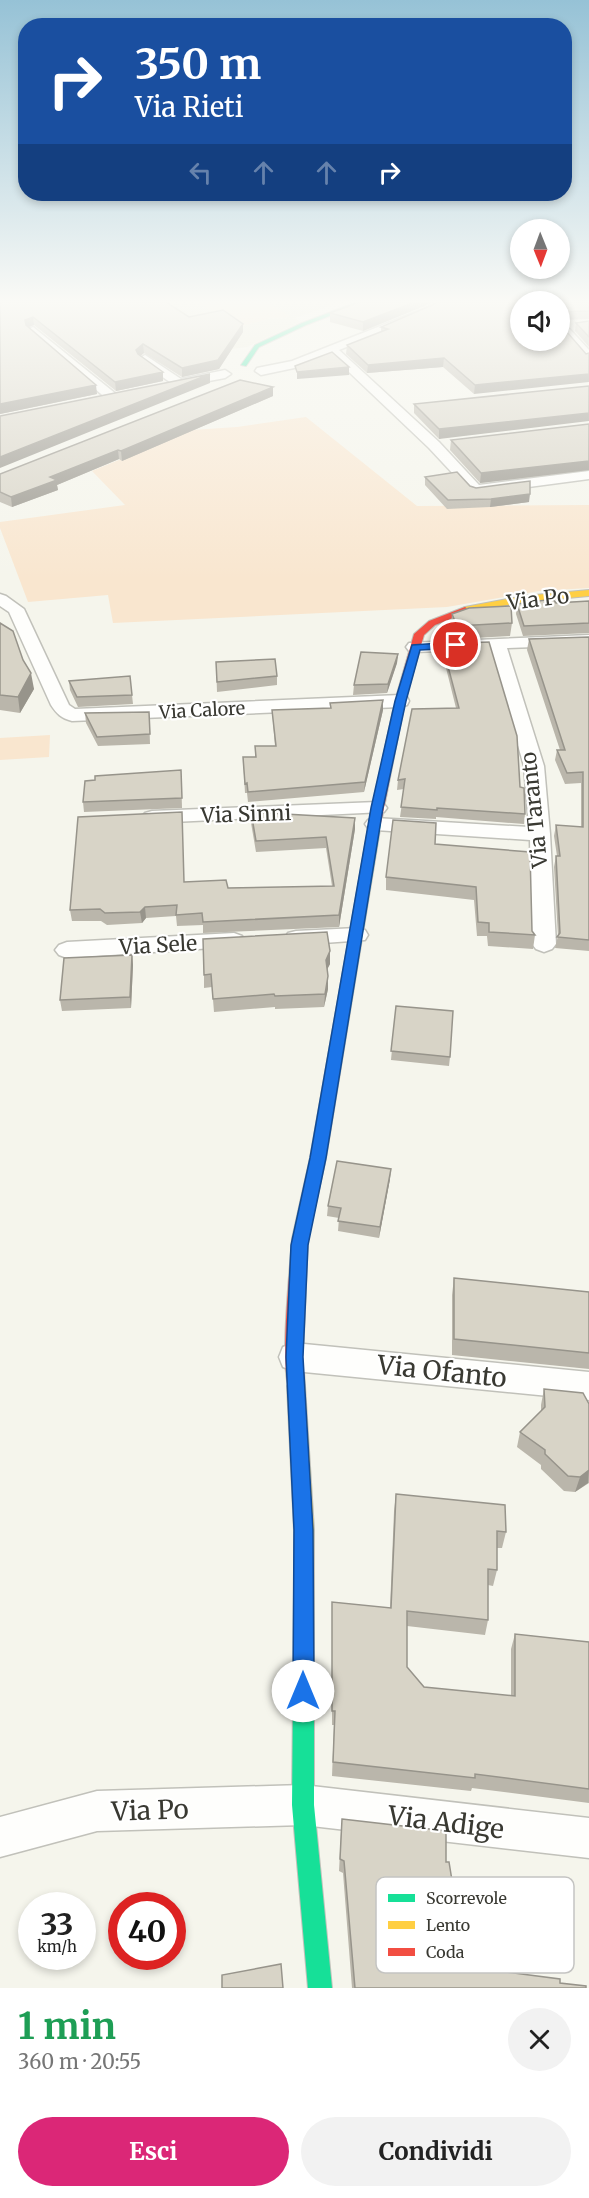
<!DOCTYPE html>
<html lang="it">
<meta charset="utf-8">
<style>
:root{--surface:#fff;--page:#f2f2f2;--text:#222;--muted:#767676;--accent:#db2777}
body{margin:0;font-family:Merriweather,serif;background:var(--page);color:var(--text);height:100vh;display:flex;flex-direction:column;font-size:22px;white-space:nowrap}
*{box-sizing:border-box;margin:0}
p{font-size:20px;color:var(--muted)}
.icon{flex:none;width:33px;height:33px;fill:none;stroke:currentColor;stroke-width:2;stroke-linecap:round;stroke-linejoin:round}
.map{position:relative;height:1988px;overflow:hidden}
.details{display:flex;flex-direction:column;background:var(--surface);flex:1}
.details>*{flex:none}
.hud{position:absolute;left:18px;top:18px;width:554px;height:183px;border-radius:24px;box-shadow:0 3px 9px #0003;background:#1a4fa0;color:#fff;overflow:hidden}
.needle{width:39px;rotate:179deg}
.fabs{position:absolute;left:510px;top:219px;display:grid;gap:12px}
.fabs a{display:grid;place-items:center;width:60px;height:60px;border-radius:50%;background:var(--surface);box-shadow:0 3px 9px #0003;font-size:30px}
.speed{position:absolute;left:18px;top:1892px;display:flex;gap:12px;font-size:30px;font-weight:700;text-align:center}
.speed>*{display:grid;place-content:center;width:78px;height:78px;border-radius:50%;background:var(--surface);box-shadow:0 3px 9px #0003;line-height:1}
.speed small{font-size:15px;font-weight:400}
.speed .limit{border:9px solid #d22;background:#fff;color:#111}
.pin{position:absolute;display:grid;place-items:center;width:51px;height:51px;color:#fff;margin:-26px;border:3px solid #fff;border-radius:50%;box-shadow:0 2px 6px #0007}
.me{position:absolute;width:66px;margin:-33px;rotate:0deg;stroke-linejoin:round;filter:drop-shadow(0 0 4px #0008)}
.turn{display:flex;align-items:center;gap:21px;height:126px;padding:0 18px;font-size:27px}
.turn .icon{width:78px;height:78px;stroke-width:2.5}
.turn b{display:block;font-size:42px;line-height:51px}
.lanes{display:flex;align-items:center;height:57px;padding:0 18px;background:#0003;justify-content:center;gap:30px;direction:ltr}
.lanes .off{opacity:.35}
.round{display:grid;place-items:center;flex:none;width:63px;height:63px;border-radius:32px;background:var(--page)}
.headline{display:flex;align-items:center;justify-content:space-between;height:102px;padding:0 18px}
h1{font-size:36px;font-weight:700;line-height:45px;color:#1e9e55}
.primary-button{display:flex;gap:12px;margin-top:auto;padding:12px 18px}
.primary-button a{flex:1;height:69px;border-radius:36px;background:var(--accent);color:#fff;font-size:24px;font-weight:700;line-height:69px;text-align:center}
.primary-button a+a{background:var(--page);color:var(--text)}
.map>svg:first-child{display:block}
</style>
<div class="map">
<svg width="589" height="1988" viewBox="0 0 589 1988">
<rect width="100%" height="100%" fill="#f5f5ec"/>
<!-- built -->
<path fill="#ebebd9" d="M50,302h146l43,25 32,-9 19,-1 -23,-15h74l-46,16 5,4 -53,25 -91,12z"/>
<!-- green -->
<path fill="#f9e6cf" d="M196,302h71l24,15 -20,1 -32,9z
M306,417l111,89 172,-1v83l-50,3 -92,16 -334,16 -5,-28 -80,7 -28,-74v-6l125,-17 -33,-34 100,-41 45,-3z
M50,735l-1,22 -49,3v-22z"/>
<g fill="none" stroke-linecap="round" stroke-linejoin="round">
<!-- street casing -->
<g stroke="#c1c1ba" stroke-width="3">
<path id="street" d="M441,302h15l-117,48 100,92 40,43 110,-14v8l-113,15 -5,-1 -42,-45 -99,-94 -31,13 -38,8 -6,-4 2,-3 35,-7z
M560,322l4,1 25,27v11l-4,-1 -25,-29z
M33,327l83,67 2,3 -2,3h-8l-79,-68 -2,-2z
M145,355l36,24 44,-9 6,4 -6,4 -48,9 -36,-25 -2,-3z
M0,594l6,2 18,13 45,96 6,4 325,-14 7,2 2,4 -2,4 -7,2 -328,14c-11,-3 -15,-7 -21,-16l-42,-93 -9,-6z
M589,635v10l-82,3 37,118 6,68 6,110 -4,5 -8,3 -8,-3 -4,-5 -2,-104 -155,-10 -7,-2 -3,-4 3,-4 7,-2 154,9 -5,-61 -34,-117 -75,3 -6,-1 -3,-4 3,-4z
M377,802l7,2 3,4 -3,4 -232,11 -7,-2 -3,-4 3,-4 7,-2z
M357,928l8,2 3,5 -3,5 -69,5 -8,-2 -3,-5 3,-5 8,-2z
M234,933l8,3 3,5 -3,5 -175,12 -8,-3 -4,-5 4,-5 8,-3z
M294,1343l295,29v28l-295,-29 -11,-4 -4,-10 4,-10z
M303,1785l286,33v40l-286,-33 -206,6 -97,26v-40l97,-26z"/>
</g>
<!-- fast casing -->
<g stroke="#c1c1ba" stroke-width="2">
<path id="fast" d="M357,302h9l-60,23 -47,22 -13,19 -5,-1 14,-20 47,-22z
M375,819l6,4 -55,335 -18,81 -2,5 -6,2 -6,-2 -2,-5 18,-81 59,-335z
M304,1585l7,3 3,7v210l18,183h-24l-16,-183 2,-210 3,-7z"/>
</g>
<!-- slow casing -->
<g stroke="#c1c1ba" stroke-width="2">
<path id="slow" d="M589,590v6l-65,6 -59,11 -5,-3 5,-3 59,-11z
M296,1378l6,2 3,6 9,144v65l-3,7 -7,3 -7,-3 -3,-7v-65l-7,-144 3,-6z"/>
</g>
<!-- jam casing -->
<g stroke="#c1c1ba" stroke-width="2">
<path id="jam" d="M465,607l5,3 -2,2 -33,13 -11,10 -19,66 -24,122 -6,4 -4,-2 -2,-2 26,-122 19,-67 15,-13z
M300,1232l6,2 2,5 -5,118 2,29 -3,6 -6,2 -6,-2c-11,-24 0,-122 2,-153l2,-5z"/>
</g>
<!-- street -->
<use href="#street" fill="#fefefc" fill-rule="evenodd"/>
<!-- fast -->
<use href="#fast" fill="#16e098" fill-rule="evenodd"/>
<!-- slow -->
<use href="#slow" fill="#ffcf43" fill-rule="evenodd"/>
<!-- jam -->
<use href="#jam" fill="#f24e42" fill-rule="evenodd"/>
</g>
<!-- wall -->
<path fill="#bab6ab" d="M0,302l189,15 54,15 -24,37 -37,8 -38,-24 -4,3 23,16v9l-47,10 -82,-66 -5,2 68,67 -97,20z
M434,302l-71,29 -33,-9v-9z
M520,302l-46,92 -31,-27 -76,6 -21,-19 1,-9 34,-13v-5z
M560,302h29v17l-29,1z
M589,321v26l-14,-16 1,-8z
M589,386l-150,53 -25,-26v-9z
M273,387v9l-151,65 -3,-2 -62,26 1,5 -46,17 -12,-5v-28z
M589,424v46l-109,13 -30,-33 1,-10z
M425,477l45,9 59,16 -39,5 -43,2 -22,-24z
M589,601v32l-66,3 -7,-22 1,-10z
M452,614l60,9 -2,13 -54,3 -5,-12z
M0,623l34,66 -14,24 -20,-3z
M589,637v314l-34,-3 3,-12 -4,-69 2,-11h1l-3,-20 2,-11 25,2v-44l-16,1 -10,-24 2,-10h3l-33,-100 2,-11z
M462,643l58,144 5,27 -1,10 -88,-7v2l-36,-2 4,-28 -7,1 1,-10 58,-72 -11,-44v-9h17l-1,-3z
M398,654l-1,9 -10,30 -34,2 1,-10z
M216,662l61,14v9l-60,7z
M69,681l63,14 1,9 -55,3 -8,-17z
M383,700v10l-19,82 -116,10 -1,-9h-2l-2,-36h12v-11h20l-3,-36 58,-2v-5z
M149,712l1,32 -52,2 -12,-23 -1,-10z
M181,770l1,38 -98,4 -1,-10z
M251,812l104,17 -16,98 -136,6v-8l-26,1 -1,-10 -30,2 -4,5 -35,2 -6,-4h-29l-2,-11 115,-28 43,6 104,-2 -6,-38 -70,4 -5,-29z
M435,844l97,87 3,4 -2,14 -45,-3 -1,-10h-10l-3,-36 -88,-10v-13z
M330,951v13l-3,6 1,19 -4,18 -49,2v-2l-61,5 -2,-25 -8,1v-13z
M132,955l1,10 -2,43 -69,3 -2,-11z
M396,1006l54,51 -1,9 -58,-6z
M390,1179l-11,59 -41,-7 1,-13 -12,-2 1,-10z
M454,1278l135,14v77l-137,-14v-60z
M544,1389l45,14v80l-14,9 -11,-1 -23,-22v-4l-24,-18 3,-15 21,-21v-6z
M396,1494l110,38 -4,16h-5v22l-4,16 -5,-1v35l-3,15 -78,-9v41l17,20 87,9v-47l4,-15 74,8v161l-117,-15 -1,3 -139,-15 2,-51h-2v-123l58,6 4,-97z
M341,1832l105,30 20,105 120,21h-234l-9,-115 -4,-2z"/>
<!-- shaded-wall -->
<path fill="#97948b" d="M415,302h19l-71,29v-9z
M33,317l1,8 -8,3 -1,-8z
M243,324v8l-24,37 -37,8v-9z
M143,344l1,9 -7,6 -1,-9z
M444,358l-1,9 -76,6 1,-8z
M349,367v8l-52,4v-7z
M163,372v9l-47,10 -1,-9z
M210,374v9l-210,85v-11z
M589,374v8l-115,12 1,-9z
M96,385l1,9 -97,20v-10z
M273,387v9l-151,65 -1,-10z
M589,413v8l-150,18v-10z
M118,450l1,9 -62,26 1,5 -46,17 -1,-10 39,-20z
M589,461v9l-109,13 1,-10z
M530,494l-1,8 -39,5 1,-8z
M398,654l-1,9 -10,30 1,-9z
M31,673l3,16 -14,24 -2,-16z
M383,700v10l-19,82 1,-10z
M355,818v11l-16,98v-12z
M145,907l1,11 -4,5 -2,-11z
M330,951v13l-5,9 1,-13z
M132,955l1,10 -2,43 -1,-11z
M328,976v13l-4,18 1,-13z
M391,1169l-1,10 -11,59 1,-11z
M589,1470l-1,13 -13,9 5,-15z"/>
<!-- building -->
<path fill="#d8d4c7" stroke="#97948b" stroke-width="1.5" d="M0,302h166l23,15 34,-7 20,14 -25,36 -36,8 -39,-24 -7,6 2,4 25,18 -48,10 -82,-65 -8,3 1,5 70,60 -96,19z
M360,302h55l-52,20 -33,-9z
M439,302h81v38h40v-16l26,30 3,-1v21l-114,11 -31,-27 -76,7 -21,-20 41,-16 -7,-2z
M560,302h29v9l-29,1z
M589,321v16l-13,-14z
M332,352l17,15 -52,5 -2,-6z
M210,374l-210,83v-41z
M240,380l33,7 -152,64 -3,-1 -68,27 7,3 -46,17 -11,-5v-18z
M589,386v27l-150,16 -25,-25z
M589,424v37l-108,12 -30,-33z
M457,472l13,14 6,2 54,-7v13l-39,5 -43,1 -23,-23z
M553,599l3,4 33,-2v22l-65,3 -7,-22z
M511,606l1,17 -55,3 -5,-12 17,-6z
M0,623l13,8 10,29 8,13 -13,24 -18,-2z
M589,637v303l-32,-3 3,-4 -4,-77h4l-4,-31 27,2v-55l-16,1 -10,-23h8l-36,-111z
M489,642l28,94 3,51 4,1 1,26 -88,-6v2l-36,-3 4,-28 -7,1 14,-71 47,-1 -14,-53h22l-5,-12z
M361,652l37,2 -10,30 -34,1z
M275,659l2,17 -60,6 -1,-20z
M130,676l2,19 -55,2 -8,-16z
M383,700l-18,82 -117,10 -1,-9 -2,1 -2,-27h13l-1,-11h21l-4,-36 59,-2 -1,-5z
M149,712l1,22 -53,3 -12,-24z
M181,770l1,28 -99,4 2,-21 10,-1v-4z
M182,812l2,70 42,-2 2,8 106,-2 -8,-49 -70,4 -5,-29 104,6 -16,97 -136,7 -1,-9 -26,2 1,-10 -32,2 -5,5 -35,1 -5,-4 -30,1 8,-93z
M393,820l43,3 -1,21 95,8 2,79 3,4 -46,-3v-9l-11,-1 -2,-35 -90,-10z
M327,932l3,19 -4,9 2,16 -3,18 -50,2 -1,-2 -61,5 -2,-25 -7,1 -1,-36z
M132,955l-2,42 -70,3 4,-42z
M396,1006l57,5 -3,46 -59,-6z
M337,1161l54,8 -11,58 -42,-6 3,-13 -13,-2z
M454,1278l135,14v61l-135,-14z
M544,1389l39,4 6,11v66l-9,7 -12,-1 -23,-22v-4l-25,-18 25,-25z
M396,1494l109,11 1,27 -9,-1v39l-9,-1v51l-81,-9v56l17,20 91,9v-62l74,8v147l-114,-15v4l-142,-16 2,-51h-3v-109l59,6z
M342,1819l104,12v31h3l17,105 94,12v4l26,3v2h-231l-11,-127 -4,-2z
M281,1964l2,24h-61v-13z"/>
<!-- sky -->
<linearGradient id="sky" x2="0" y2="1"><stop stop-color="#96c2d6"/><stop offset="0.52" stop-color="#fafaf6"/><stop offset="1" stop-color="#fafaf6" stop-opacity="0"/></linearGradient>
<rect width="589" height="580" fill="url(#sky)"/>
<!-- route -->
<path fill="#1a73e8" stroke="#114b97" stroke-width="1.5" d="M456,642l5,3 -1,3 -40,2 -14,51 -23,107 -57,350 -18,87 -5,112 10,173 1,161 -3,7 -8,3 -7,-3 -3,-7 1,-161 -8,-173 5,-112 19,-87 61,-350 24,-107 17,-56z"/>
<g text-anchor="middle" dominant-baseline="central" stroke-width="4.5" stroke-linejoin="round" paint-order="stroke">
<!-- far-street labels -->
<g font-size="18" fill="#393932" stroke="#fff">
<text transform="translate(202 710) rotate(-3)">Via Calore</text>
</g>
<!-- street labels -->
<g font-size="21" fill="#393932" stroke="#fff">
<text transform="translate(538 599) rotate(-7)">Via Po</text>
<text transform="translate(534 810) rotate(-96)">Via Taranto</text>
<text transform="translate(246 814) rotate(-2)">Via Sinni</text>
<text transform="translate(158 945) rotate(-3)">Via Sele</text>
</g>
<!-- near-street labels -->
<g font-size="26" fill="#393932" stroke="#fff">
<text transform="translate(442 1371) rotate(6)">Via Ofanto</text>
<text transform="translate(150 1810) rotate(-2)">Via Po</text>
<text transform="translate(446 1822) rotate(7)">Via Adige</text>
</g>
</g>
<!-- legend -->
<rect x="376" y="1877" width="198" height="96" rx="9" fill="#fff" stroke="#c4c4c2" stroke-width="1.5"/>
<rect x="388" y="1894" width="27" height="8" fill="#16e098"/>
<rect x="388" y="1921" width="27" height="8" fill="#ffcf43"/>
<rect x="388" y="1948" width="27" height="8" fill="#f24e42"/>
<g font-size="16" fill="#393932">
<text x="426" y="1904">Scorrevole</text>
<text x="426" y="1931">Lento</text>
<text x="426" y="1958">Coda</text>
</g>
</svg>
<div class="fabs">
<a><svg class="needle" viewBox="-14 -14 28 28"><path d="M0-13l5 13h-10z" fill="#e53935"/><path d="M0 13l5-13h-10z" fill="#767676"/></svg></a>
<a><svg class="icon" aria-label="sound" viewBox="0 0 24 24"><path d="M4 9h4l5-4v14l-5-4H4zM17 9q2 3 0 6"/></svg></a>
</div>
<div class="speed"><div>33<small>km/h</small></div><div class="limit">40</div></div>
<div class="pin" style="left:456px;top:645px;background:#d93025"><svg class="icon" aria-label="arrive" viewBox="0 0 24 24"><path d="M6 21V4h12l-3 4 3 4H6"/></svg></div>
<svg class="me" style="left:303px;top:1691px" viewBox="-20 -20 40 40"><circle r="19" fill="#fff"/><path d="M0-13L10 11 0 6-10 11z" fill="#1a73e8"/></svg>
<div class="hud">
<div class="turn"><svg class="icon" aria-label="right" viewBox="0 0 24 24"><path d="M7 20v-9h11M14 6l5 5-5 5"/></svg><div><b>350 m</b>Via Rieti</div></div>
<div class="lanes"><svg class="icon off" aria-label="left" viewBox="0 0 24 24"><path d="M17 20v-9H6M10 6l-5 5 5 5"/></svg><svg class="icon off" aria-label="ahead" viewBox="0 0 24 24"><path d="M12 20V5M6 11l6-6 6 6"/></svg><svg class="icon off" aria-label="ahead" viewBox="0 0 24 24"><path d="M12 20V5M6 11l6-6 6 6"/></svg><svg class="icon" aria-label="right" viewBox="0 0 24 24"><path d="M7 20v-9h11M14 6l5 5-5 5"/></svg></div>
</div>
</div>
<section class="details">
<div class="headline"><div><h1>1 min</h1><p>360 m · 20:55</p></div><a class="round"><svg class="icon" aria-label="close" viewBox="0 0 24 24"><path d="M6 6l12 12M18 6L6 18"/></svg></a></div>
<div class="primary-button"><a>Esci</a><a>Condividi</a></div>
</section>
